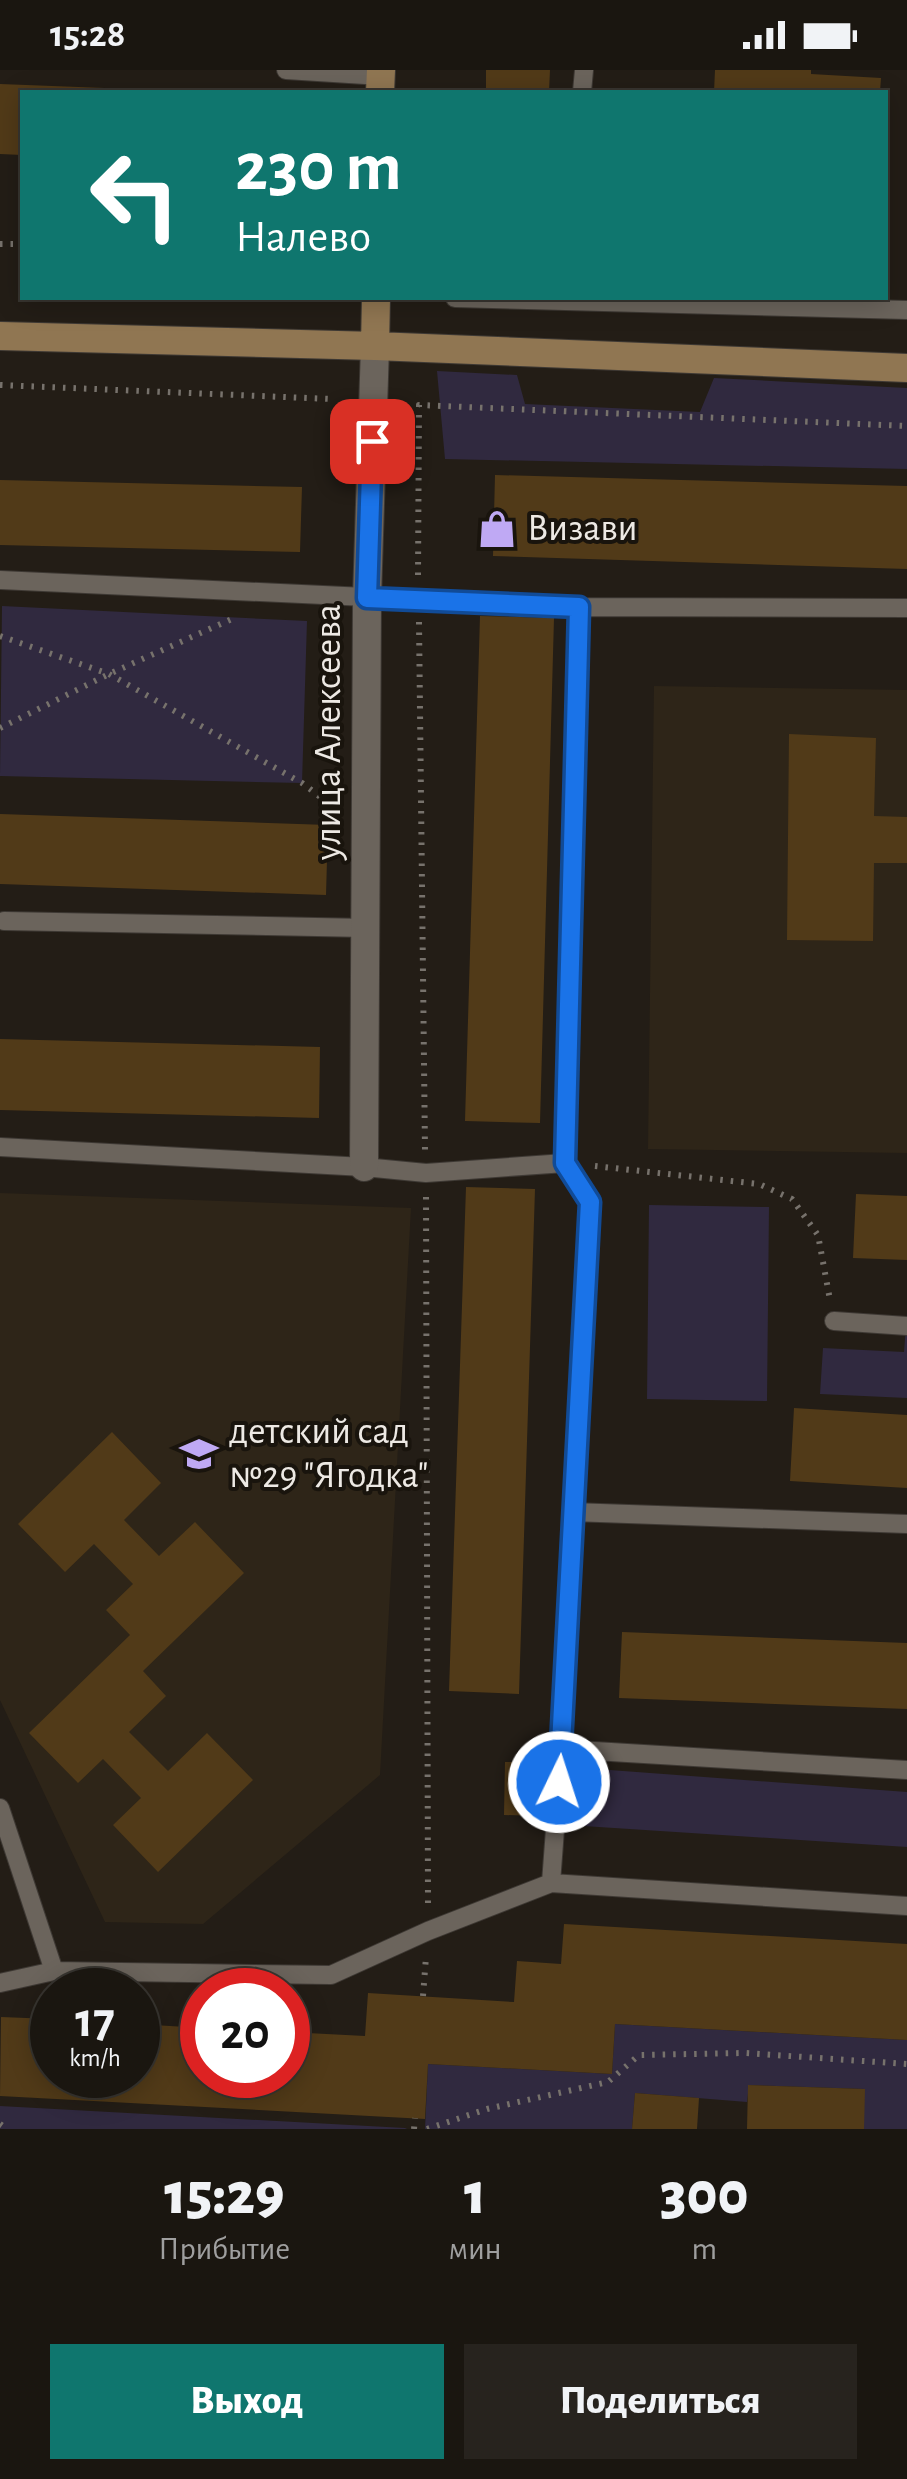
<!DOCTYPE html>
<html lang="ru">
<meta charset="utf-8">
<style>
:root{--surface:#1a1610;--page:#27231e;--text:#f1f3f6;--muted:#9f9f9f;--line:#383530;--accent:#0f766e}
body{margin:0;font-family:"Alegreya Sans",sans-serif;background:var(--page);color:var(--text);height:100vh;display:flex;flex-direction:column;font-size:38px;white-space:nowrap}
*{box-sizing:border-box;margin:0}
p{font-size:32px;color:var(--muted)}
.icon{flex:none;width:55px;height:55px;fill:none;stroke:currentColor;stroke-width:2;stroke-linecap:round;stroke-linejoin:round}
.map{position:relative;height:2059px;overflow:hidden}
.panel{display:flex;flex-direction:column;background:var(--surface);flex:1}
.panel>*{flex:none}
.hud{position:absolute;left:20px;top:20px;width:868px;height:210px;border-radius:0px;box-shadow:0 5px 25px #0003,0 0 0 2px var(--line);background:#0f766e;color:#fff;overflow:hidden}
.speed{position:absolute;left:30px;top:1898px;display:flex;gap:20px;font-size:50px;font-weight:700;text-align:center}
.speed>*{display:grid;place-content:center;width:130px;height:130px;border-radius:50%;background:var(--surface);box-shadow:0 5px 25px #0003,0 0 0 2px var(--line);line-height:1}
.speed small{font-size:25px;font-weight:400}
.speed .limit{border:15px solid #d22;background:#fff;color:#111}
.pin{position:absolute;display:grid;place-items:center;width:85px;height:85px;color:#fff;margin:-42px;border-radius:20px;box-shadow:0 5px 15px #0006}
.me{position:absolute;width:110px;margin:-55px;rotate:4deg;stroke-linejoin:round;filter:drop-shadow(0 0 8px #0008)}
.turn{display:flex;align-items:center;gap:35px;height:210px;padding:0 50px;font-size:45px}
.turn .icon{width:130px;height:130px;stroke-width:2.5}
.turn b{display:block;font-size:70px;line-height:85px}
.eta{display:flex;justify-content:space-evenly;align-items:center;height:170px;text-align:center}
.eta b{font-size:60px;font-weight:800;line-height:70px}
.cta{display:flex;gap:20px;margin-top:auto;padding:20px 50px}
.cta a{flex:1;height:115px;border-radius:0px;background:var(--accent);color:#fff;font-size:40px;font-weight:800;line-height:115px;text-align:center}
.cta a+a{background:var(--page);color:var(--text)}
.status{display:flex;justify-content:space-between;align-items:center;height:70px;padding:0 50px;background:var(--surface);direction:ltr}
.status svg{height:28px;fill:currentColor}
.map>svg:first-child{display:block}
</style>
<div class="status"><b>15:28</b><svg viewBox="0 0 49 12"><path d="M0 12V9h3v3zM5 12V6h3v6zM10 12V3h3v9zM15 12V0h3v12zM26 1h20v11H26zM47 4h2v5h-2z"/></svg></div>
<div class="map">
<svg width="907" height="2059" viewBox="0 0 907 2059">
<rect width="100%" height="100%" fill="#231d16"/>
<!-- built -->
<path fill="#2e2518" d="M654,616l253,4v463l-259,-4z
M0,1123l411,15 -31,567 -177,149 -98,-2 -105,-222z"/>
<!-- green -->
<path fill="#30293f" d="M437,301l80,4 8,29 175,8 14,-34 193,10v81l-462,-10z
M2,536l305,15 -5,162 -302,-7z
M649,1135l120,2 -2,194 -120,-2z
M907,1243v85l-87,-4 3,-46 81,4z
M569,1697l338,25v55l-339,-22z
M615,1954l292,16v89h-43v-40l-115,-4 -2,17 -112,-9 -3,36h-207l3,-65 184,10z
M0,2036l405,22 2,1h-407z"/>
<!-- building -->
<path fill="#513a18" d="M486,0h64l-1,22h-63z
M715,0h96v4l70,4 -1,14h-166z
M0,14l131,5v3h-109v63l-22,-1z
M495,405l412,11v83l-414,-13z
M0,410l302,7 -2,65 -300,-7z
M480,546l74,2 -14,505 -75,-2z
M789,664l87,4 -2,78 33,1v46h-33l-1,78 -86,-1z
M0,744l328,11 -2,70 -326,-11z
M0,969l320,8 -1,71 -319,-8z
M466,1117l69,2 -16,505 -70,-3z
M856,1124l51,2v64l-54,-2z
M794,1338l113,7v73l-117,-7z
M112,1362l49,51 -37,37 35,36 36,-34 49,51 -101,98 23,25 -37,36 39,39 39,-38 46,47 -95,92 -45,-47 28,-27 -38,-39 -25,24 -49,-50 101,-98 -24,-25 27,-26 -39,-40 -29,28 -47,-48z
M622,1562l285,11v66l-288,-11z
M505,1692h34l-2,54 -33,-1z
M564,1854l343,20v96l-292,-16 -3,50 -184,-10 -3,55 -425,-23 1,-79 51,2v56h86v-51l64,4v47h86v-43l77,4 3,-43 146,9 3,-41 44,3z
M748,2015l117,4 -1,40h-117z
M635,2023l64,5 -2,31h-65z"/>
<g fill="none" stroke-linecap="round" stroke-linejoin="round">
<!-- service casing -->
<g stroke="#3e3934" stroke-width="20">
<path id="service" d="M286,0l95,6
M582,22l2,-22
M455,228l452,12
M0,510l579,27 328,1
M4,851l362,7
M0,1077l364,20 62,6 139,-10 25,39 -29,547 346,21
M565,1093l14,-556
M834,1251l73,5
M572,1442l335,12
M561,1679l-10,134 356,23
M0,1738l54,163
M0,1913l54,-12 277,4 97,-44 123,-48"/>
</g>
<!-- minor casing -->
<g stroke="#3e3934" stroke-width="30">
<path id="minor" d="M364,1097l3,-569 8,-252"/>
</g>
<!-- secondary casing -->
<g stroke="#3e3934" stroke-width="30">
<path id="secondary" d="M380,22l1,-22
M0,266l375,10 532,22
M375,276l1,-48"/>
</g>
<!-- path -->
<path stroke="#77726c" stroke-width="6" stroke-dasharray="2.5 8" stroke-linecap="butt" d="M0,174h22
M0,315l331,14
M418,505l1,-170 488,21
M419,552l6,528
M0,566l109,38 193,109 33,25
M0,658l109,-54 125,-56
M595,1096l164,18 33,15 26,36 12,65
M426,1127l2,708
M423,1926l3,-39
M0,2054l7,5
M414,2059l1,-11
M427,2059l60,-20 121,-27 31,-27 106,-2 162,11"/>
<!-- service -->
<use href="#service" stroke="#6b645c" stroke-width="18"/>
<!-- minor -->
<use href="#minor" stroke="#6b645c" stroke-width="28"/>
<!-- secondary -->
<use href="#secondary" stroke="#907652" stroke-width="28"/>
</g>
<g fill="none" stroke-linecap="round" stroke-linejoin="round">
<!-- route casing -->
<g stroke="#114b97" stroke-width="25">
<path id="route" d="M372,371l-5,157 212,9 -14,556 25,39 -31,580"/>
</g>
<!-- route -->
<use href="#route" stroke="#1a73e8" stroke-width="18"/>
</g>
<!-- icons -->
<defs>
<g id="shop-bare" transform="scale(3)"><path d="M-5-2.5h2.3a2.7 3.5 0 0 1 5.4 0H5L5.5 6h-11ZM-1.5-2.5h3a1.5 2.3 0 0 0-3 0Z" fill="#bfa9f4" stroke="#19140d" stroke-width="2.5" paint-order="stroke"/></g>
<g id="school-bare" transform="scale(3)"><path d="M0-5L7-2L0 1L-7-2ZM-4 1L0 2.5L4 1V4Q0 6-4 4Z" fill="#bfa9f4" stroke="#19140d" stroke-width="2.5" paint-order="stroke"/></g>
</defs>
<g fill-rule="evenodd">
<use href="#shop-bare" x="497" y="459"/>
<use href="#school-bare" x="199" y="1384"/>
</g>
<g text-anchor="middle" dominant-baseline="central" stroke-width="8" stroke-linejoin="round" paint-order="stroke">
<!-- poi labels -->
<g font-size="38" fill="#ede9e4" stroke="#19140d" text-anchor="start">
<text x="527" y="459">Визави</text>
<text x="229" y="1362">детский сад<tspan x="229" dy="44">№29 "Ягодка"</tspan></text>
</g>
<!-- street labels -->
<g font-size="38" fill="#ede9e4" stroke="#19140d">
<text transform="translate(329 662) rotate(-90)">улица Алексеева</text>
</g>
</g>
</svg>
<div class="speed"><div>17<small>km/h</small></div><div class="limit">20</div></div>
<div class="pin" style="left:372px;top:371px;background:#d93025"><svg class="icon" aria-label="arrive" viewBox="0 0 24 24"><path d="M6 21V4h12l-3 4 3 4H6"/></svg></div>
<svg class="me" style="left:559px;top:1712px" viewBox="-20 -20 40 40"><circle r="17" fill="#1a73e8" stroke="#fff" stroke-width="3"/><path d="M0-11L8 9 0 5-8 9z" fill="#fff"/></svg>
<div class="hud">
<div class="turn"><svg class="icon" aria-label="left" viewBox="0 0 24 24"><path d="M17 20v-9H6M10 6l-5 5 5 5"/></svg><div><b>230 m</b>Налево</div></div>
</div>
</div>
<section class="panel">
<div class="eta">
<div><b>15:29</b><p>Прибытие</p></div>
<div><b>1</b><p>мин</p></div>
<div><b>300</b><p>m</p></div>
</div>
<div class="cta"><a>Выход</a><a>Поделиться</a></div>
</section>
